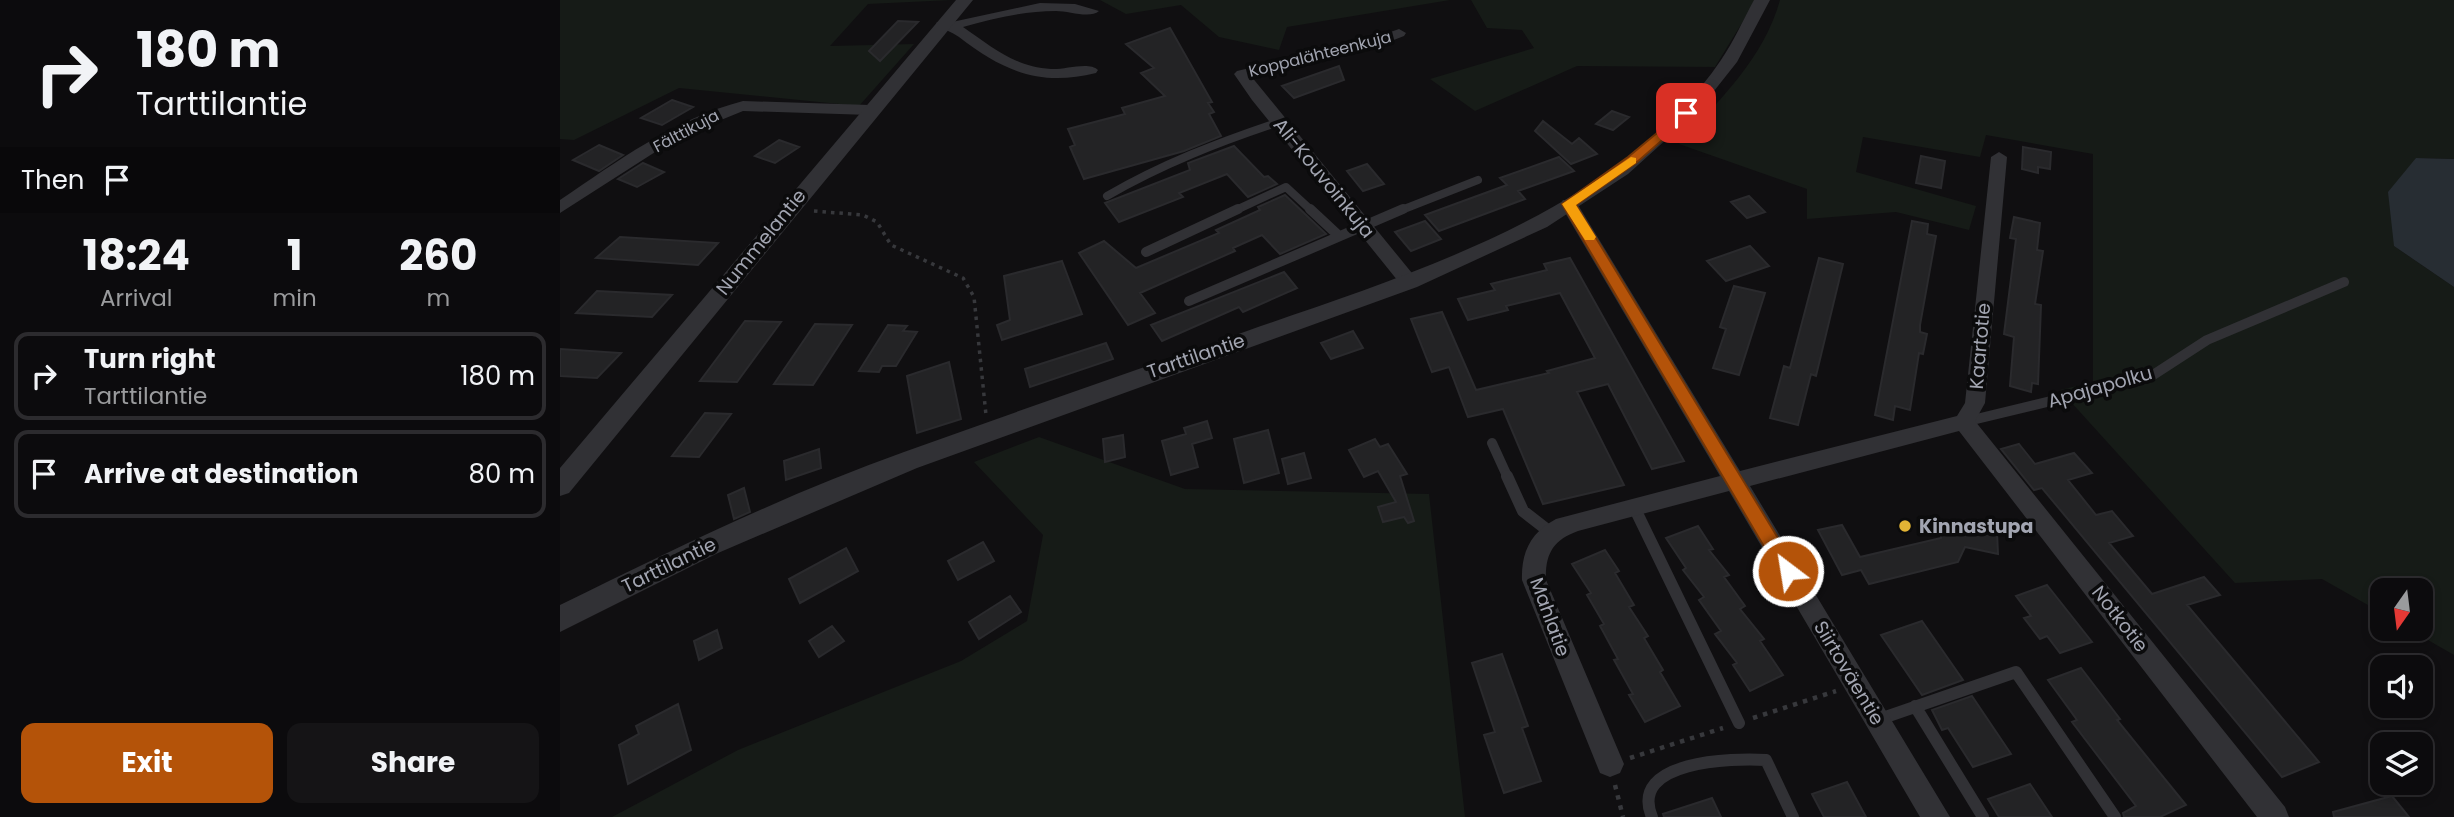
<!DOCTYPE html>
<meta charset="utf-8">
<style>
:root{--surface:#0c0b0d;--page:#151416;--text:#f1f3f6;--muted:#9a9b9d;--line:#2c2b2e;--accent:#b45309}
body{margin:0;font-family:Poppins,sans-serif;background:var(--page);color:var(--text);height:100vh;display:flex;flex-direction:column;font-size:26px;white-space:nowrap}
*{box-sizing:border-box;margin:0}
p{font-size:23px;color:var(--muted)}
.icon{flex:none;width:38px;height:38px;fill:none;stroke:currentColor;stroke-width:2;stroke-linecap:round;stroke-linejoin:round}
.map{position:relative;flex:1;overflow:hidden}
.sheet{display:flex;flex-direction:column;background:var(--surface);width:560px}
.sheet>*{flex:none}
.top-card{background:#0c0b0d;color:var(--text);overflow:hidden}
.needle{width:46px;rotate:194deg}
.fabs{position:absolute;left:1810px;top:578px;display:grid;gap:14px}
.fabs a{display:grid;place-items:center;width:63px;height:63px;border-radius:14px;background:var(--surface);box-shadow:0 4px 10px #0003,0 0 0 2px var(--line);font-size:35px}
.pin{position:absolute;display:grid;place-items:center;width:60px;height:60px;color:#fff;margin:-30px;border-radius:14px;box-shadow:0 4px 10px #0006}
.me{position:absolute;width:77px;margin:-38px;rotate:329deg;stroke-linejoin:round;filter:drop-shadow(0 0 5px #0008)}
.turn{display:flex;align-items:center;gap:24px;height:147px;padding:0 21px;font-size:32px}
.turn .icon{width:91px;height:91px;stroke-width:2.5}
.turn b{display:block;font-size:49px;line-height:60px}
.then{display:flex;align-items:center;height:66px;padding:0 21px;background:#0003;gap:14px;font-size:26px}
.eta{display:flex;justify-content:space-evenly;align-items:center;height:119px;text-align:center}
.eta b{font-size:42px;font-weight:700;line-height:49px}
.button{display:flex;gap:14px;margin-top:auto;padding:14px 21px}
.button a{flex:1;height:80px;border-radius:14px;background:var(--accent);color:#fff;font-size:28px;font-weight:700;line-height:80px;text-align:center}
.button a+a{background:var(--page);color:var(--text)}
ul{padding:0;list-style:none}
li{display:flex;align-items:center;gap:21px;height:88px;margin:0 14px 10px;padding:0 7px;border:4px solid var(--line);border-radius:14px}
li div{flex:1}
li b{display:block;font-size:26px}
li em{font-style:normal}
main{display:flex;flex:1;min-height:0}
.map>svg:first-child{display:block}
</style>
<main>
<section class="sheet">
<div class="top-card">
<div class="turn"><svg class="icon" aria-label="right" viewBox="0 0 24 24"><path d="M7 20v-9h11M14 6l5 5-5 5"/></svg><div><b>180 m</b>Tarttilantie</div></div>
<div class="then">Then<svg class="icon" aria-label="arrive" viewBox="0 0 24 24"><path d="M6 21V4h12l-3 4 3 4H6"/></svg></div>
</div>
<div class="eta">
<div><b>18:24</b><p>Arrival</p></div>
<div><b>1</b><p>min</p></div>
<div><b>260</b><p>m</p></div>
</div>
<ul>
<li><svg class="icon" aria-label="right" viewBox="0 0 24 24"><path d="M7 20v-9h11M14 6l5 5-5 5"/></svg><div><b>Turn right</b><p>Tarttilantie</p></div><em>180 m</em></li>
<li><svg class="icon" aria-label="arrive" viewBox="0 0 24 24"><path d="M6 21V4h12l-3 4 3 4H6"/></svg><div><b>Arrive at destination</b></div><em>80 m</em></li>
</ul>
<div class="button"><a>Exit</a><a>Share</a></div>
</section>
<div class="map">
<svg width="1894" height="817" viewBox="0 0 1894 817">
<rect width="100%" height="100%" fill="#100f11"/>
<!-- green -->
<path fill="#161b17" d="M0,0h392l-84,4 -38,42 84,-2 -55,62 -180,-18 -105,52 -14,-1z
M540,0h350l-163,27 -8,23 -60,-13 -38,-32 -55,9z
M911,0h285l-41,67 -138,-1 -102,45 -45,-32 104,-31 -12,-18 -35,-2z
M1220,0h674v159l-38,-1 -22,88 60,41v368l-47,-27h13v-38h-38v23l-60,-34 -87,4 -175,-193 33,-8v-228l-107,-19 -6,22 -117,-20 -7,35 120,34 -7,24 -73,-18 -89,7v-30l-128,-45c40,-43 85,-86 101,-144z
M479,437l146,52 244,5 36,323h-853l126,-67 223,-89 66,-40 16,-86 -69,-73z"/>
<!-- water -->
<path fill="#272d33" d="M1856,158l38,1v128l-60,-41 -6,-54z"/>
<!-- building -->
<path fill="#232325" stroke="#2a2a2d" stroke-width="2" d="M338,21l20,1 -38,39 -11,-10z
M610,28l42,74 -4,1 6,9 -5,2 12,22 -37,15 -100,28 -14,-32 5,-2 -7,-16 57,-15 -3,-6 43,-12 -24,-23 13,-5 -28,-24z
M779,66l5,14 -50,18 -12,-12z
M112,100l21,7 -31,18 -21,-7z
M1052,111l17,6 -16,13 -17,-6z
M983,121l29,23 7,-6 18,16 -26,10 -36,-33z
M219,140l20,7 -24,16 -20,-7z
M39,145l24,10 -24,16 -26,-11z
M674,146l30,31 4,-1 9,8 -29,13 -21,-23 -48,19 4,4 -64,25 -14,-19 85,-33 -2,-7z
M1463,147l28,5 -1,17 -12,-2v6l-16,-4z
M1361,156l24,5 -4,27 -25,-5z
M999,157l15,14 -56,20 7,8 -86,32 -14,-16 82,-30 -7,-7z
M83,163l21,9 -27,15 -19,-8z
M807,164l17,20 -21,7 -16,-20z
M725,195l41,39 -46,20 -18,-19 -29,13 2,3 -95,42 15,20 -27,12 -49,-72 25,-12 32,27 83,-35 -3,-3 44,-20 -2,-3z
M1189,196l16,16 -18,6 -16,-16z
M1454,217l26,6 -3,27 6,1 -8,53 6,1 -3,79 -6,-1 -1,9 -21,-6 4,-49 -10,-3 12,-95 -6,-1z
M865,221l16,18 -30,12 -16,-19z
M1352,221l16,3 -1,10 9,2 -16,89v7l7,2 -4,20 -4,-1 -9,57 -15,-4 -2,14 -18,-5z
M60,237l98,6 -20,22 -102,-7z
M1190,246l19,20 -43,15 -19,-20z
M1010,258l114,203 -32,8 -44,-85 -31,8 47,93 -81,19 -40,-95 -35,8 -19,-50 -17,5 -21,-53 31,-7 34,78 73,-17 -2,-2 48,-13 -35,-65 -54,13 2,4 -40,10 -10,-21 37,-9 -4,-6 56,-14 -3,-6z
M1259,258l24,6 -27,112 -5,-2 -13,51 -28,-7 14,-52 6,2z
M502,261l20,53 -80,26 -5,-15 13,-5 -6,-44z
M724,272l13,16 -54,24 -4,-5 -77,34 -11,-16z
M1174,286l31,7 -26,82 -26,-7 13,-39 -6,-2z
M37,291l75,4 -20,22 -76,-4z
M185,321l36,1 -44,60 -37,-1z
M255,324l37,1 -39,60 -39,-1z
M328,325l19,1 -4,5 14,1 -21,34h-14l-3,6 -20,-1z
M793,331l10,17 -32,11 -10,-16z
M546,343l7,16 -83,28 -5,-18z
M0,349l61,4 -24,25 -37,-2z
M389,362l12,57 -44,14 -10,-57z
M145,413l26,1 -32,43 -27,-1z
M647,421l5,17 -20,6 6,23 -27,8 -9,-34 24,-7 -2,-6z
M708,430l11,43 -35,10 -10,-44z
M563,435l2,22 -20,5 -2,-23z
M815,439l5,8 8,-3 19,30 -7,2 14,45 -6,2 -4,-6 -21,5 -5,-15 18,-5 -18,-31 -14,6 -15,-27z
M1459,444l16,20 39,-11 18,20 -24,7 28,35 16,-4 21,25 -24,7 43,51 52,-17 16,18 -33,10 132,157 -37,15 -240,-289 -8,2 -33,-41z
M259,449l2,19 -35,12 -2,-19z
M744,453l7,25 -23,6 -6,-25z
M184,488l6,24 -16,7 -6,-24z
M1381,520l56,12 1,22 -33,-7 -7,15 -89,22 -8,-14 -19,5 -24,-45 24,-5 18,32 81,-19z
M1138,526l15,23 -4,1 20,25 -5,2 21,29 -5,3 24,30 -4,2 23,34 -33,16 -17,-26 4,-2 -22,-29 6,-3 -22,-31 5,-3 -21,-27 3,-2 -20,-30z
M423,542l11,19 -36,19 -10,-19z
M286,548l12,23 -58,32 -11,-24z
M1045,550l14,21 -4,2 19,32 -5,2 19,29 -4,2 19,32 -3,2 20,34 -35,16 -16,-27 4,-1 -19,-34 4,-1 -18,-33 4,-2 -17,-29 4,-2 -19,-29z
M1487,585l45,57 -32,11 -13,-17 -7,3 -16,-21 7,-2 -15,-20z
M450,596l11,16 -42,27 -10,-17z
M1362,621l41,59 -41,15 -41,-60z
M272,626l12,15 -25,16 -10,-16z
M157,630l5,18 -23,12 -5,-19z
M942,654l26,72 -6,2 19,53 -37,12 -20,-58 11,-3 -23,-69z
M1521,668l39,51 -3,1 69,85 -26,12h-36l-1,-4 13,-7 -64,-84 5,-2 -29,-40z
M1412,696l39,58 -38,13 -25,-39 -6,2 -10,-20z
M118,704l13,46 -63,34 -9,-39 20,-11 -3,-8z
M1287,782l19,35h-42l-12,-23z
M1470,784l22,33h-53l-11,-18z
M1832,796l17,21h-75l-1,-5z
M1152,798l9,19h-57l-1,-3z"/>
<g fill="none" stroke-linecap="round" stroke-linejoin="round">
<!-- path-far1 -->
<path stroke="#37383c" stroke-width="3.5" stroke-dasharray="3.5 5" stroke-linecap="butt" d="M254,211l49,4 14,7 14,23 72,33 11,19 12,118"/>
<!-- path -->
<path stroke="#37383c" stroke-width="4.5" stroke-dasharray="4.5 6" stroke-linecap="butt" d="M1193,718l83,-27
M1070,758l93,-30
M1055,785l8,32"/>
<!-- service-far2 -->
<path stroke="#313135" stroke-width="8" d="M547,196c55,-32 112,-54 172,-74
M674,211l52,-24 26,24
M839,211l79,-31"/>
<!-- service-far1 -->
<path stroke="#313135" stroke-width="10" d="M750,209l29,27
M586,252l92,-43
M629,301l214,-92
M1404,422l186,-45 57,-37 137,-58
M932,443l16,35"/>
<!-- service -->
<path stroke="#313135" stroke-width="12" d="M947,476l16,35 27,21
M1074,507l105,216
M1355,706l68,111
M1317,720l139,-48 99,145
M1092,817c-24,-57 81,-59 114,-57l27,57"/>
<!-- minor -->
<path fill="#313135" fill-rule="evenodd" d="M480,3l35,1 24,7c-9,8 -30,0 -43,0 -31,0 -62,7 -93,16 29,20 52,40 88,42 13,1 38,-8 47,1l-2,3c-56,14 -93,-2 -137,-36 -7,-5 -17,-8 -23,-14l7,-4 9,3z
M839,29l7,4 -2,3 -23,9 -130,31 165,202 2,4 -2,4h-14l-150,-186 -18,-26 3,-3 134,-32z
M183,101l127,4 8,5 -8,5 -127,-4 -66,27 -117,75v-13c58,-39 114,-81 183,-99z
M1439,152l8,5 -22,246 -10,18 310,386 4,10h-32l-298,-386 -209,55 200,331h-30l-191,-326 -151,40c-25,9 -33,23 -32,49l78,184 -4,9 -10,4 -10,-4 -78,-193c-1,-28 9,-48 34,-61l164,-43 -160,-272 3,-4h12l165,271 217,-55 8,-13 26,-246z"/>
<!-- tertiary -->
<path fill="#313135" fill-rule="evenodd" d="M396,0h17l-404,493 -9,3v-28z
M1194,0h16l-33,62 -38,48 -71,64 -81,53 -130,60 -500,181 -199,85 -158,79v-27c112,-55 226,-111 344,-153 114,-41 229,-81 343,-121 165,-58 370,-118 474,-271 13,-19 22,-40 33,-60z"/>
</g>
<!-- route -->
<path fill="#b45309" stroke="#753606" stroke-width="2" d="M1126,109l6,4 -1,2 -55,48 -60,42 219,361 2,5 -9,8 -6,-2 -220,-373 66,-47z"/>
<!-- slow -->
<path fill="#f59e0b" d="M1071,157l5,1v5l-60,42 20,32 -2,3h-9l-23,-36z"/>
<!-- markers -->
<circle fill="#e3b435" stroke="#0b0b0c" stroke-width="2.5" cx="1345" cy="526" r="7"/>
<g text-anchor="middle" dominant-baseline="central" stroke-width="7" stroke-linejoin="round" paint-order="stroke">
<!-- far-street labels -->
<g font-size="16" fill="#a2a5b1" stroke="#0b0b0c">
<text transform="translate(760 54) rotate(-14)">Koppalähteenkuja</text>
<text transform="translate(126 131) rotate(-28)">Fälttikuja</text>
</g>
<!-- street labels -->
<g font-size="19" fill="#a2a5b1" stroke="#0b0b0c">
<text transform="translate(764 178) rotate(51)">Ali-Kouvoinkuja</text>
<text transform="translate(201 242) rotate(-51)">Nummelantie</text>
<text transform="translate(1420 346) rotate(-85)">Kaartotie</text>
<text transform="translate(636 356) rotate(-19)">Tarttilantie</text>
<text transform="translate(1540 387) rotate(-16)">Apajapolku</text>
<text transform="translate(109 565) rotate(-26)">Tarttilantie</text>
<text transform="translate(990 617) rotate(70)">Mahlatie</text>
<text transform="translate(1560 619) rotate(52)">Notkotie</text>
<text transform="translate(1289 673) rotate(59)">Siirtoväentie</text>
</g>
<!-- poi labels -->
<g font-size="19" font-weight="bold" fill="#a2a5b1" stroke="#0b0b0c" text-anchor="start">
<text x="1359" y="526">Kinnastupa</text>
</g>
</g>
</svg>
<div class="fabs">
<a><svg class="needle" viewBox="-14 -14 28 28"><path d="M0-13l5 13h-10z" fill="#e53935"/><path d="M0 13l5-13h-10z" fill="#9a9b9d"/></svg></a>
<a><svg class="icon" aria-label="sound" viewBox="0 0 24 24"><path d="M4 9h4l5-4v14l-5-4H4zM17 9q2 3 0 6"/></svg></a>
<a><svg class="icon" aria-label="layers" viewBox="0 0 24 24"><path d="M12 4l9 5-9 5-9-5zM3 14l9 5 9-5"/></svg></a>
</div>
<div class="pin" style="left:1126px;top:113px;background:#d93025"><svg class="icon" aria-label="arrive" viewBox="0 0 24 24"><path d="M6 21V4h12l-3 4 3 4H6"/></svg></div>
<svg class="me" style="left:1228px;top:571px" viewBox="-20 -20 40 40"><circle r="17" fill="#b45309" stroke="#fff" stroke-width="3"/><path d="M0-11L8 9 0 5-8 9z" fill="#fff"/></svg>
</div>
</main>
